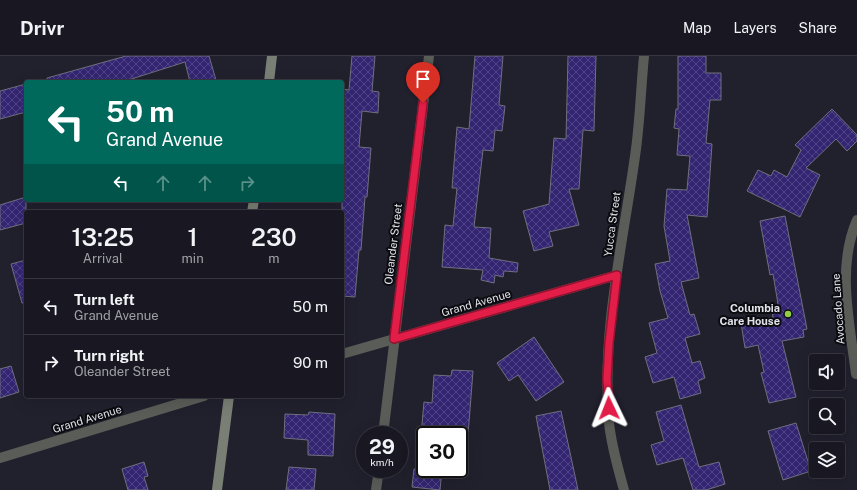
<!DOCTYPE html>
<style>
:root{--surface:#191822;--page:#22212a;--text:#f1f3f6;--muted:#9fa0a5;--line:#373740}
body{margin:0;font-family:"Public Sans",sans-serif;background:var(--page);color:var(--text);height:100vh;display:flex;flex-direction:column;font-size:15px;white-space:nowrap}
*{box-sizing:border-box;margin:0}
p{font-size:13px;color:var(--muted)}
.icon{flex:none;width:22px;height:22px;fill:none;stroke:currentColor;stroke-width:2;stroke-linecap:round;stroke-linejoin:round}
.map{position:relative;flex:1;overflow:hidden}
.panel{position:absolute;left:24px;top:154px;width:320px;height:188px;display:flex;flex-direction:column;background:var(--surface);border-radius:4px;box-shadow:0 4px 16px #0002,0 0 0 1px var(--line)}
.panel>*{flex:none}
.guide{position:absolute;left:24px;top:24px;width:320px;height:122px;border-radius:4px;box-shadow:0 4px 16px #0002,0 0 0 1px var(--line);background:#00695c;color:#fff;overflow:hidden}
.controls{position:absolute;left:809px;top:298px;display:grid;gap:8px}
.controls a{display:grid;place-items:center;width:36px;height:36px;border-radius:4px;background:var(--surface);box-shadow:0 4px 16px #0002,0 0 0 1px var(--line);font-size:20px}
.speed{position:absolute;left:356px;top:370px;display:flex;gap:8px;font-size:20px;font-weight:700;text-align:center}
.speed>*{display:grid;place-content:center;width:52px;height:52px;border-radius:50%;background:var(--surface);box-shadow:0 4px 16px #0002,0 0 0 1px var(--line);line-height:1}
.speed small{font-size:10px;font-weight:400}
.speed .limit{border:2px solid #111;border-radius:6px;background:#fff;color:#111}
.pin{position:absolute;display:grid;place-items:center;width:34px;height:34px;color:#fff;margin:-41px -17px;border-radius:50% 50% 50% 0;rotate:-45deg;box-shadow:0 0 4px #0007}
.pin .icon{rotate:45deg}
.me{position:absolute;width:44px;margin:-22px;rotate:358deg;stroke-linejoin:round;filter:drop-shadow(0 0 3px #0008)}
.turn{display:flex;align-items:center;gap:14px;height:84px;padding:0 16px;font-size:18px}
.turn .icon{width:52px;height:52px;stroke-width:2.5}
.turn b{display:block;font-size:28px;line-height:34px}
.lanes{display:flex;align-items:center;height:38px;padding:0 16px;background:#0003;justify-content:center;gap:20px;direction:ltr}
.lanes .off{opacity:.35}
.eta{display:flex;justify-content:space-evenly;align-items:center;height:68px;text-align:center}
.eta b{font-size:24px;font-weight:600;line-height:28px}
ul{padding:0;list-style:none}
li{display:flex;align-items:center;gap:12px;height:56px;padding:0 16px;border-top:1px solid var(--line)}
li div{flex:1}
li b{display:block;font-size:15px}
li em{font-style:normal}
header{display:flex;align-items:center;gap:24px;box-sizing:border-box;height:56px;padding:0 20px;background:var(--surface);border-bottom:1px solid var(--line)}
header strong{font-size:19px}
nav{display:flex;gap:22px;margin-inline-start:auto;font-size:14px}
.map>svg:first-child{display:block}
</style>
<header>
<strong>Drivr</strong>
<nav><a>Map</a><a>Layers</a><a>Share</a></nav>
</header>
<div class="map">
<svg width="857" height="434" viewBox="0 0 857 434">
<defs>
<pattern id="building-cross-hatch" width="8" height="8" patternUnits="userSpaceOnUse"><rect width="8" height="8" fill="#342572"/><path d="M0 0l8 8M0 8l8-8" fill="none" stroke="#514486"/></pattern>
</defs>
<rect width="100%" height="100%" fill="#21202d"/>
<!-- building -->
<path fill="url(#building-cross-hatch)" stroke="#6f6f7f" d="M126,0h83l7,24 -7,2h-19l-5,-20 -63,20h-75v-4z
M352,0h23l-3,35 7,1 -1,21 -16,-2 -3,36 12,1 -4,49h-2l-4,53h-2l-4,47 -13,-1v-207l7,1z
M475,0h28l-4,49 6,1 -3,25 -7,-1 -2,21 -10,-1 -9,77 17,1 -2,30 29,5 -1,9 -13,-1 -1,6 -8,-2 -1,8 -13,-3 2,-10 -41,-3 3,-42 8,1 4,-38h-5l5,-61 12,2z
M568,0h28l-2,75 -11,-1 -4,59h-10l10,36 -30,7 4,14 -19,5 -11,-40 26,-7 5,-66 12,1z
M678,0h28v17h15v27h-11l-4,43 6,1 -5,73 -20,-2 12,63 -18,4 9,33 4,-1 6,20 -15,4 7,25 8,-2 5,17 -7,3 3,12 -21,6 -6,-22 -21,6 -8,-26 12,-4 -8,-30 19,-5 -8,-27 -5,-27 15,-3 -6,-35 3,-37 20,1 3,-34 -13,-1 2,-26 -5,-1 2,-19h2z
M26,28v28l-26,7v-28z
M832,53l25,26v6l-10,10 -11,-12 -30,29 14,7 -20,42 -53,-26 11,-21 13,6 3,-6 13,7 14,-27 -6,-5z
M26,141v26l-26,7v-25z
M785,160l22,113 -4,1 1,7 -22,4 14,56 -27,6 -8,-30 3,-1 -6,-27 -13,3 -4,-25 32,-6 -1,-6 7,-1 -6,-36 -3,1 -10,-54z
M26,204v43h-4l-11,-39z
M534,281l30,45 -28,19 -18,-26 -9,6 -12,-18z
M11,310l8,26 -19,6v-29z
M452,314l21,1 -5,64h-47l3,-33 8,1 2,-28 17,1z
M681,349l18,62 20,-5 6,22 -19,6h-13l-10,-32 -26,7 -6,-20 13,-4 -8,-29z
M561,355l13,60 4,19h-28l-14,-74z
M309,356l26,2 -2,42 -25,-1v-15l-24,-2 1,-24 23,1z
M796,367l15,48 -28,9 -15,-49z
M144,406l4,14 -4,1 4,13h-20l-6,-21z
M289,411l27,2 -2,21h-28z
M414,413h28l-2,21 -28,-3z"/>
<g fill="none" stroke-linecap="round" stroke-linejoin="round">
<!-- minor -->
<path stroke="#5a5d57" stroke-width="10" d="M342,298l275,-79
M856,318c-6,-50 -20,-106 1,-154
M383,379l46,-379
M0,402l204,-62
M376,434l3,-21
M624,434c-6,-22 -13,-45 -15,-68 -8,-91 15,-183 27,-273 4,-30 5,-62 8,-93"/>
<!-- secondary -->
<path stroke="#7a7f75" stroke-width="10" d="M269,26l3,-26
M252,156l2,-12
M217,434l12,-94"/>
</g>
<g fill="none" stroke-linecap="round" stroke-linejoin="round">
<!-- route casing -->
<g stroke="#92132f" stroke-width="10">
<path id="route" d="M423,47l-29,236 223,-64 -8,68 -2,36 2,29"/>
</g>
<!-- route -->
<use href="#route" stroke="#e11d48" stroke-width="7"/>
</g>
<!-- markers -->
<circle fill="#8fcd42" stroke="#0b0b10" stroke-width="1.5" cx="788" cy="258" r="4"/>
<g text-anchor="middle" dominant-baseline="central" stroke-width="4" stroke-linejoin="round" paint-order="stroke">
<!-- street labels -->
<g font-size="11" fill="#e2e2eb" stroke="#0b0b10">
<text transform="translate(612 168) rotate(-82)">Yucca Street</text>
<text transform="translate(393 188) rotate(-83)">Oleander Street</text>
<text transform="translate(476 247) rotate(-16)">Grand Avenue</text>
<text transform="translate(838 253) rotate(-94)">Avocado Lane</text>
<text transform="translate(87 363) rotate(-17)">Grand Avenue</text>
</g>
<!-- poi labels -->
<g font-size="11" font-weight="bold" fill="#e2e2eb" stroke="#0b0b10" text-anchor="end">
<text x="780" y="252">Columbia<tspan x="780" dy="13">Care House</tspan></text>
</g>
</g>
</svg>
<div class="controls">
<a><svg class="icon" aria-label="sound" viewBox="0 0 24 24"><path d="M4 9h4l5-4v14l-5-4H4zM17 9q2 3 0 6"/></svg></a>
<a><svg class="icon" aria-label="search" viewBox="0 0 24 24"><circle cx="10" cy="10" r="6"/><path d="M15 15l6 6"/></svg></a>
<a><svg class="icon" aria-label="layers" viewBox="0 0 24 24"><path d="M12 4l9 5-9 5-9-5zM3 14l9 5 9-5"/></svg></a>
</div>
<div class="speed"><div>29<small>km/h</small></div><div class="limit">30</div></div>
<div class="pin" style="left:423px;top:47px;background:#d93025"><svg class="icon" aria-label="arrive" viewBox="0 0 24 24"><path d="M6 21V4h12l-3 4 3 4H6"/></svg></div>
<svg class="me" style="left:609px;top:352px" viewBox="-20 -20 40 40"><path d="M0-17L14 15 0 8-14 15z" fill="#e11d48" stroke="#fff" stroke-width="4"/></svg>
<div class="guide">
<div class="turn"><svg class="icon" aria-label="left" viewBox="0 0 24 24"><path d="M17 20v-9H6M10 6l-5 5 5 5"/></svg><div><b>50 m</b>Grand Avenue</div></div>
<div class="lanes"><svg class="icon" aria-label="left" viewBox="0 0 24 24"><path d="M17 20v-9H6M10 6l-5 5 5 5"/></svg><svg class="icon off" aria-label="ahead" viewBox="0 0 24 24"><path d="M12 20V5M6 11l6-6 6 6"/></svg><svg class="icon off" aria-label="ahead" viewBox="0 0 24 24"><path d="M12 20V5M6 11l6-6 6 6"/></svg><svg class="icon off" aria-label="right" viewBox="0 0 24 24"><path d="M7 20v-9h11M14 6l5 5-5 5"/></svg></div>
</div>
<section class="panel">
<div class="eta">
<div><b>13:25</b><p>Arrival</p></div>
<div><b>1</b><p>min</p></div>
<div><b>230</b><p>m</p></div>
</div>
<ul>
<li><svg class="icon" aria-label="left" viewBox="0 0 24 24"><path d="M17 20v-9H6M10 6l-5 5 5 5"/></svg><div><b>Turn left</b><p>Grand Avenue</p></div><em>50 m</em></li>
<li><svg class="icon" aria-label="right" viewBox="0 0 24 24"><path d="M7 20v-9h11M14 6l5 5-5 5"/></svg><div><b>Turn right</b><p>Oleander Street</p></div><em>90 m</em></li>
</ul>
</section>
</div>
